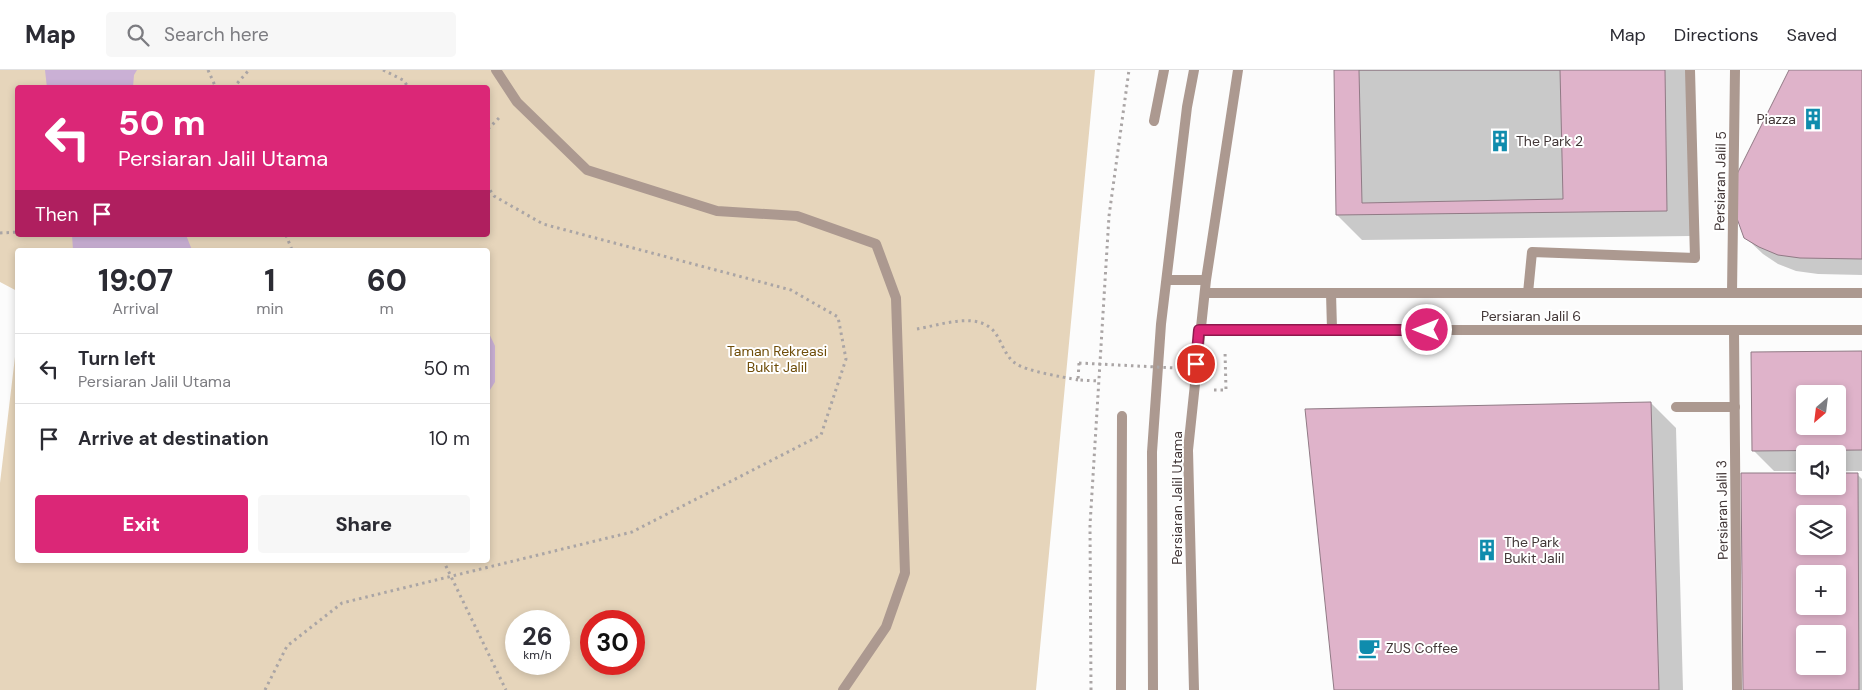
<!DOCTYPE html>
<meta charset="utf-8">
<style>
:root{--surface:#fff;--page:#f7f7f7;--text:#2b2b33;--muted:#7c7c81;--line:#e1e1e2;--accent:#db2777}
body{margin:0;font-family:"DM Sans",sans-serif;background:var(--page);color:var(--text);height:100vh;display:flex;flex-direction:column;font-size:19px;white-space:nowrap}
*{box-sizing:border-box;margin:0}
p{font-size:16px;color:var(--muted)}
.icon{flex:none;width:28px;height:28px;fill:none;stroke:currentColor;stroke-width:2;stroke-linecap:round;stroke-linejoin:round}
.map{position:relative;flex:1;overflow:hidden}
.side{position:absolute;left:15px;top:178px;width:475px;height:315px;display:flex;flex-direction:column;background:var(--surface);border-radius:5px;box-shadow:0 2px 8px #0003}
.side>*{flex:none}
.top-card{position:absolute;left:15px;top:15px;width:475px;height:152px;border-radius:5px;box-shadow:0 2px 8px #0003;background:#db2777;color:#fff;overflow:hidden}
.needle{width:32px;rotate:208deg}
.buttons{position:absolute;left:1796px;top:315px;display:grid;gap:10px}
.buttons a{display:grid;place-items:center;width:50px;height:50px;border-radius:5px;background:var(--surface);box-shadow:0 2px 8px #0003;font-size:25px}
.speed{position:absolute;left:505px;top:540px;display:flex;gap:10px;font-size:25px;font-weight:700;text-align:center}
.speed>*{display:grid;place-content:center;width:65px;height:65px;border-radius:50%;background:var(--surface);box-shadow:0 2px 8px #0003;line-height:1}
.speed small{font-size:12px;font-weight:400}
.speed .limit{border:8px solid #d22;background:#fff;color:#111}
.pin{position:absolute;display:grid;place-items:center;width:42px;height:42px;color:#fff;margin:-21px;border:2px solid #fff;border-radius:50%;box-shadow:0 1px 5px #0007}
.me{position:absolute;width:55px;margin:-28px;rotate:270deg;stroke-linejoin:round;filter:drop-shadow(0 0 4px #0008)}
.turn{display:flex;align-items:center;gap:18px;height:105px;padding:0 20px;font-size:22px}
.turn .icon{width:65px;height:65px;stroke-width:2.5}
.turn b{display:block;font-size:35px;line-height:42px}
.then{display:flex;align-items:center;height:48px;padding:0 20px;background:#0003;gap:10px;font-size:19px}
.eta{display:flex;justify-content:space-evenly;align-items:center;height:85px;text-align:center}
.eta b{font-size:30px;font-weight:800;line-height:35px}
.primary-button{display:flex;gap:10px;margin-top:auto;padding:10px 20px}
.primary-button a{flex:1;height:58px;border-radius:5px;background:var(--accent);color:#fff;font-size:20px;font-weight:800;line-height:58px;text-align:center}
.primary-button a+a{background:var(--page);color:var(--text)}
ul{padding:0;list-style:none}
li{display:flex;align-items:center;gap:15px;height:70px;padding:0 20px;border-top:1px solid var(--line)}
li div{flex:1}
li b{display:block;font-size:19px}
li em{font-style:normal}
header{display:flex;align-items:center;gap:30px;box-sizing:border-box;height:70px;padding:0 25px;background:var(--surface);border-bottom:1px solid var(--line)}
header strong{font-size:24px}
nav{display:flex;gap:28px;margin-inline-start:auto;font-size:18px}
.search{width:350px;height:45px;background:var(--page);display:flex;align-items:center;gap:12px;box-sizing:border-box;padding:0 18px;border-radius:5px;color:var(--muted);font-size:19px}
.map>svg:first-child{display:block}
</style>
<header>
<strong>Map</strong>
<div class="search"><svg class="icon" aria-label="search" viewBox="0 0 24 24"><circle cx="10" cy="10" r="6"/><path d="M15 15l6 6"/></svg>Search here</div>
<nav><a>Map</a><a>Directions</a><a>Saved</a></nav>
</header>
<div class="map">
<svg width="1862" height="620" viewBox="0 0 1862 620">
<rect width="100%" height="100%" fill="#fcfcfc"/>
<!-- green -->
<path fill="#e6d5bb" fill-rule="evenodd" d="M0,0h1095l-59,620h-1036v-207l17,-143 1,220h470v-310h-470l-1,41 -17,-9zM18,18h470v147h-470zM516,551h43v43h-43zM591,551h43v43h-43z"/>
<!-- water -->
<path fill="#cab0d5" d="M45,0h92l-3,5 -1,12 -86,1z
M72,165h114l6,15h-119z
M488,261l7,15v36l-7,11z"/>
<!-- shadow -->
<path fill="#0003" fill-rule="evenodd" d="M1335,0h354l3,166 -330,4 -25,-25z
M1791,0h71v205l-44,-1 -22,-3 -18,-7 -15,-10 -18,-17z
M1862,282v119h-24v-17h-33v17h-31l-21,-21 -1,-97zM1805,324h33v32h-33z
M1651,333l25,25 7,262h-348z
M1805,404v12h33v-12h19l5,5v211h-118zM1805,444h33v32h-33zM1805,504h33v32h-33zM1805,564h33v32h-33z"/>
<!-- building -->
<path fill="#dfb3ca" stroke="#907a85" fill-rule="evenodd" d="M1334,0h331l2,141 -331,4z
M1359,0h201l3,129 -201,4z
M1789,0h73v189l-62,-1 -22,-3 -19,-8 -15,-9 -9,-25 -3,-29z
M1862,281v99l-110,1 -1,-99zM1805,324h33v32h-33z
M1651,332l8,288h-325l-29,-281z
M1741,403h64v13h33v-13h20l1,217h-116zM1805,444h33v32h-33zM1805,504h33v32h-33zM1805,564h33v32h-33z"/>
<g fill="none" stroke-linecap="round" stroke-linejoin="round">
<!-- path -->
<path stroke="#aaa5a5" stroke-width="3" stroke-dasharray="2.5 4" stroke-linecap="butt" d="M208,0l8,18
M383,0l20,10 6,8
M233,18l16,-18
M488,59l13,-13
M0,163l18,-1
M286,165l6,15
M917,259c24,-4 63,-19 79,5 6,9 10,23 19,29 10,8 48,14 63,17
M1079,293l-1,17 21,1
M1214,320h12l-1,-39
M443,490l63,130
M265,620l22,-44 55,-43 290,-71 189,-97 25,-76 -8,-42 -47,-27 -248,-66 -49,-28 -6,-9
M1091,620l-1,-165 19,-309 20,-146"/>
<!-- service -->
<path stroke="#ac9990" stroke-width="10" d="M496,0l21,32 70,68 130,41 80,5 79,28 20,54 9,275 -19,54 -43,63
M1154,51l10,-51
M1528,223l4,-41 163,6 -5,-188
M1676,337h59
M1121,620l1,-274"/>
<!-- minor -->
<path stroke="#ac9990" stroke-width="10" d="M1205,223h657
M1331,223l1,36
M1732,223l3,-223
M1199,260h663
M1734,260l3,360"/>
<!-- tertiary -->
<path stroke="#ac9990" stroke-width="10" d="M1167,210h39
M1153,620l-1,-238 9,-128 26,-217 7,-37
M1194,620l-6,-240 18,-170 32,-210"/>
<!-- path-bridge -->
<path stroke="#aaa5a5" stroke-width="3" stroke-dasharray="2.5 4" stroke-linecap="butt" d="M1079,293l135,7"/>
</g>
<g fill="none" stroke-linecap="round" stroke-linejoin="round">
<!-- route casing -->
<g stroke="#8e194d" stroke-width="12">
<path id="route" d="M1196,294l3,-34h228"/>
</g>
<!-- route -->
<use href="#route" stroke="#db2777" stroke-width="9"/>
</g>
<!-- icons -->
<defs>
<g id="building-bare" transform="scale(1.725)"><path d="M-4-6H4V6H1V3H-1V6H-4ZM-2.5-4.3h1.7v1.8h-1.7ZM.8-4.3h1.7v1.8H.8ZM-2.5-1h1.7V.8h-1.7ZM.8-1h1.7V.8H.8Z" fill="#0f8cad" stroke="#fff" stroke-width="2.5" paint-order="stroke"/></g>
<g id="cafe-bare" transform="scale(1.725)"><path d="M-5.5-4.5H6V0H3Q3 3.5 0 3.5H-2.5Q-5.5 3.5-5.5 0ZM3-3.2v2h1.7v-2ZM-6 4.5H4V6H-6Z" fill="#0f8cad" stroke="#fff" stroke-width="2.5" paint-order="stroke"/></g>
</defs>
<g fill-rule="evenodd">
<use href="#building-bare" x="1813" y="49"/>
<use href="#building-bare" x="1500" y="71"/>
<use href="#building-bare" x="1487" y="480"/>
<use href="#cafe-bare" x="1369" y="578"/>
</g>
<g text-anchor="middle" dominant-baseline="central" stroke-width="4" stroke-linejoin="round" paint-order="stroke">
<!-- poi labels -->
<g font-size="14" fill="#423737" stroke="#fff" text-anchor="start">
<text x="1796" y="49" text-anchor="end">Piazza</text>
<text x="1516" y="71">The Park 2</text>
<text x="1504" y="472">The Park<tspan x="1504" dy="16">Bukit Jalil</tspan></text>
<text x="1386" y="578">ZUS Coffee</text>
</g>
<!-- street labels -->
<g font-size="14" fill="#423737" stroke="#fff">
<text transform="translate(1720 111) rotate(-89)">Persiaran Jalil 5</text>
<text x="1531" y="246">Persiaran Jalil 6</text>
<text transform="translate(1177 428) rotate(-90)">Persiaran Jalil Utama</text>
<text transform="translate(1722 440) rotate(-91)">Persiaran Jalil 3</text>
</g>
<!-- park labels -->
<g font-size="14" fill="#6f4d09" stroke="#fff">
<text x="777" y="281">Taman Rekreasi<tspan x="777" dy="16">Bukit Jalil</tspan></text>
</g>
</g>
</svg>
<div class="buttons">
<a><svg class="needle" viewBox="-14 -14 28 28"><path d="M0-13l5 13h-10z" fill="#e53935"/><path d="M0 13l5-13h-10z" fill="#7c7c81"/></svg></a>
<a><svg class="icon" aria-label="sound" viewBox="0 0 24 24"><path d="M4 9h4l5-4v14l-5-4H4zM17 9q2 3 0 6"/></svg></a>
<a><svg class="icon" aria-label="layers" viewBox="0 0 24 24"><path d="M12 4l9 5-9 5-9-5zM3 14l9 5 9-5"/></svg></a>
<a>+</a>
<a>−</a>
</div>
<div class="speed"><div>26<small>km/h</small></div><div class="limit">30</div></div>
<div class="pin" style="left:1196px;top:294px;background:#d93025"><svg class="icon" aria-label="arrive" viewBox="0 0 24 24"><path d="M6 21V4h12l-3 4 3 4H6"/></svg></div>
<svg class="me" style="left:1427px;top:260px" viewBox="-20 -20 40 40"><circle r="17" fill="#db2777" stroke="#fff" stroke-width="3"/><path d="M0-11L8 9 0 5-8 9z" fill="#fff"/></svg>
<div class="top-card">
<div class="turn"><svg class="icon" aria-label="left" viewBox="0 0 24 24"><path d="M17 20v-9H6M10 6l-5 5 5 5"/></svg><div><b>50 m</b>Persiaran Jalil Utama</div></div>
<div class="then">Then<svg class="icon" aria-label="arrive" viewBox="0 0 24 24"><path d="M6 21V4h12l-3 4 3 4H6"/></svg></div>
</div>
<section class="side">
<div class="eta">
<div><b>19:07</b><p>Arrival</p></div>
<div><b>1</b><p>min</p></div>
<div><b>60</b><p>m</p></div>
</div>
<ul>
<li><svg class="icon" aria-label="left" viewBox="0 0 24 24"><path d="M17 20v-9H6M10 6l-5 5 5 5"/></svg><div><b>Turn left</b><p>Persiaran Jalil Utama</p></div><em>50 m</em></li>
<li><svg class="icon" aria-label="arrive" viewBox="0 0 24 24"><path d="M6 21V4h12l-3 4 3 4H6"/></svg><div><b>Arrive at destination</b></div><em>10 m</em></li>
</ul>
<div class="primary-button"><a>Exit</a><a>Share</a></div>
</section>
</div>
